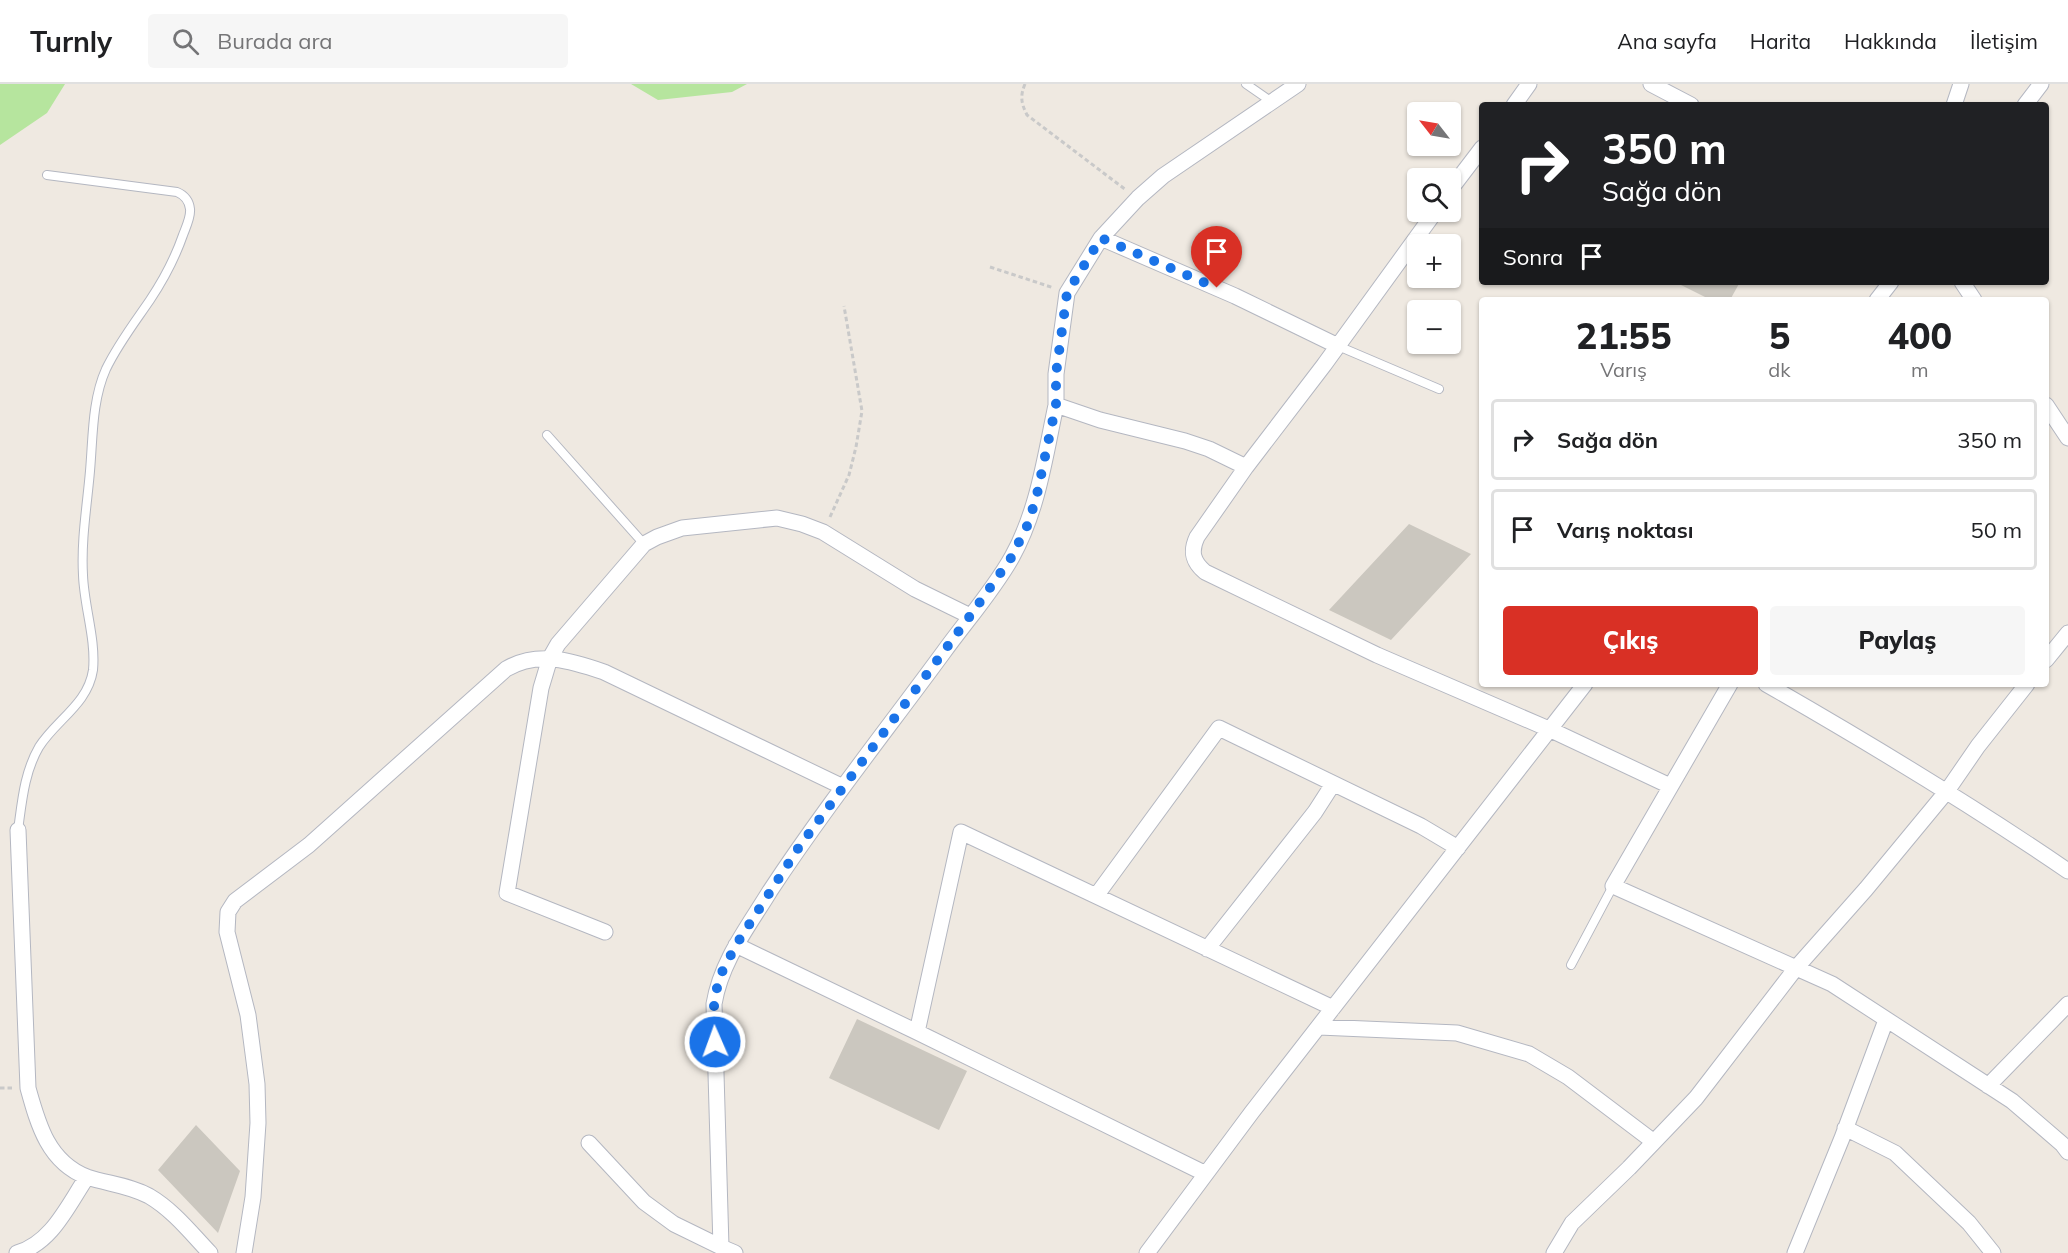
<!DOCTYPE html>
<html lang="tr">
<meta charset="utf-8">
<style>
:root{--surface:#fff;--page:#f6f6f6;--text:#202124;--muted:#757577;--line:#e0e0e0;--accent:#d93025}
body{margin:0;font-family:Mulish,sans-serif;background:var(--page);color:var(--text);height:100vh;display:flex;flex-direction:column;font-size:22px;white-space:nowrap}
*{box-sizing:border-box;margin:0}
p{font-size:20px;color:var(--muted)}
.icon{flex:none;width:33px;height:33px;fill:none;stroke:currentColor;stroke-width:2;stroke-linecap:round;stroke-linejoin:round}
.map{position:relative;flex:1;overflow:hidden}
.sheet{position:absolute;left:1479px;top:213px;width:570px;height:390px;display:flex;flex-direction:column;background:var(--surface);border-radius:6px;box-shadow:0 2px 4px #0004}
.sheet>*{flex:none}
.top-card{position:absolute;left:1479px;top:18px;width:570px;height:183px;border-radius:6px;box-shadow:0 2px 4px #0004;background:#202124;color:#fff;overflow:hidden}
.needle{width:39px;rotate:301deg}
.tools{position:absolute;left:1407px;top:18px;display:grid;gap:12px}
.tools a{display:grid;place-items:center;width:54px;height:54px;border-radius:6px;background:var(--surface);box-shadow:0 2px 4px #0004;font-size:30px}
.pin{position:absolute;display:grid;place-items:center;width:51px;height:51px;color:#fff;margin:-62px -26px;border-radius:50% 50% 50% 0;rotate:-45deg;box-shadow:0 0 6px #0007}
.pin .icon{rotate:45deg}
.me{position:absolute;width:66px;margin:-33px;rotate:358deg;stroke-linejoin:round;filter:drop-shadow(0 0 4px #0008)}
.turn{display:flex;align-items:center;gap:21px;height:126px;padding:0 24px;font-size:27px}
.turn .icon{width:78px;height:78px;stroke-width:2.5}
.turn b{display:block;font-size:42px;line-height:51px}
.then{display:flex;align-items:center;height:57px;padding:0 24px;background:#0003;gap:12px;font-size:22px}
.eta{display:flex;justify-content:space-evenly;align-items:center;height:102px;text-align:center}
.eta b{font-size:36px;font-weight:800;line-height:42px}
.cta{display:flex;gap:12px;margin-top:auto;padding:12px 24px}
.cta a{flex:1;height:69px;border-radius:6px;background:var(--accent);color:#fff;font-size:24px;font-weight:800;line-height:69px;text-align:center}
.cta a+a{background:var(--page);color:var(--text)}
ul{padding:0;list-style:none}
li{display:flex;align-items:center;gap:18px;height:81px;margin:0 12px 9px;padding:0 12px;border:3px solid var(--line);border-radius:6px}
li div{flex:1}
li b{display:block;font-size:22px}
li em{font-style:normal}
header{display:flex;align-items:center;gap:36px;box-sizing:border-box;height:84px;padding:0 30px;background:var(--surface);border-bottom:2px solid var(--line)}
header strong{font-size:28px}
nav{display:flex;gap:33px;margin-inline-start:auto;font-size:21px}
.search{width:420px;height:54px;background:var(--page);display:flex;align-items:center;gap:15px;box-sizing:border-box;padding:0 21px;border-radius:6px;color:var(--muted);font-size:22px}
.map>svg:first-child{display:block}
</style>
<header>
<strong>Turnly</strong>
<div class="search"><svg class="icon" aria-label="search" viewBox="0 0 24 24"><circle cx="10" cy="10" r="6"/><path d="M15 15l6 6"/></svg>Burada ara</div>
<nav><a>Ana sayfa</a><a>Harita</a><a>Hakkında</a><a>İletişim</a></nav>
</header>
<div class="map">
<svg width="2068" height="1169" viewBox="0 0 2068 1169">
<rect width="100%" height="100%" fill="#efe9e1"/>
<!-- green -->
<path fill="#b6e59e" d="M0,0h65l-18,29 -47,32z
M631,0h116l-15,8 -74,8z"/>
<!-- building -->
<path fill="#cbc7bf" d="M1675,198h65l-10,18h-19z
M1409,440l62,30 -80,86 -62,-30z
M857,935l110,52 -28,59 -110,-52z
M196,1041l44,46 -22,62 -60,-63z"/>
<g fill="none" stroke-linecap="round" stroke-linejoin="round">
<!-- service casing -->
<g stroke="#b4b7c1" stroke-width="10">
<path id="service" d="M1246,0l26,18
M1338,262l101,43
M547,351l97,109
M18,746c4,-28 6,-57 21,-83 17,-27 49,-43 54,-77 3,-31 -9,-64 -10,-95 -2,-35 4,-69 7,-104 3,-34 2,-71 16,-102 12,-25 29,-47 44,-69 14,-21 25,-42 33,-65 3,-8 8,-18 7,-26 -1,-9 -6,-14 -13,-17l-130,-17
M1571,881l42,-79"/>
</g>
<!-- minor casing -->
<g stroke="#b4b7c1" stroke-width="17">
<path id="minor" d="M1298,0l-135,92 -25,22 -37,40 -34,55 -11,81v31l44,15 85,21 24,8 37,18 78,-102 111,-153
M1651,0l40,21
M1514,21l15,-21
M1954,21l7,-21
M2025,21l16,-21
M1450,106l32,-42
M1101,154l134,58 103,50
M1962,198l12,18
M1877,216l14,-18
M2046,321l22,33
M1246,383l-49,70c-7,15 -4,25 8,35l172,83 174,75 119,56
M2046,576l22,-27
M1730,600l-117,202 219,98 180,117 50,43 6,8
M1766,600c103,59 204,120 302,187
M18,746l10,258c10,36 20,74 59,89 21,7 42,8 62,19 24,14 42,37 61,57
M1096,812l123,-168 202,98 37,22
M605,848l-98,-39 34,-205 9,-30 8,-14 86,-100 13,-7 25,-9 95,-10 25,6 21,8 92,57 55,27
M736,861l181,87 289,142
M1207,865l108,-137 18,-28
M1319,943l138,6 72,21 39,23 86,65
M917,948l44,-200 372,176
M1988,1002l80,-82
M1845,1044l50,25 74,70 24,30
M589,1059l55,59 30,22 47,23
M17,1169c35,-10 51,-48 70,-76
M244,1169l9,-56 5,-74 -1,-39 -9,-69 -21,-83 1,-20 7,-11 74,-56 197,-176c32,-19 66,-8 98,3l239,115
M735,1169l-14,-6 -7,-243c7,-43 34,-77 56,-113 54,-82 115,-159 173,-238 23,-32 50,-62 69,-96 26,-47 33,-100 44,-152
M1147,1169l105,-141 333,-428
M1554,1169l18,-30 57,-55 67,-70 100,-130 70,-79 81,-98 31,-45 49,-62
M1795,1169l47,-115 44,-118"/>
</g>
<!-- path -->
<path stroke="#c9c9c9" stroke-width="3" stroke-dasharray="4.5 3" stroke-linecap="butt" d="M1025,0c-5,12 -4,19 2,31l99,75
M990,183l64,21
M830,433l19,-42 7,-28 6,-36 -18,-105
M0,1004h13"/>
<!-- service -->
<use href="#service" stroke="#fff" stroke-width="8"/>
<!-- minor -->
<use href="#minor" stroke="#fff" stroke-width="15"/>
</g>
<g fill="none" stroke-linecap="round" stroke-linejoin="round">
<!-- route -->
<path stroke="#1a73e8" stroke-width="10" stroke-dasharray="0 18" d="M715,958l-1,-38 3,-16 5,-16 14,-27 63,-98 171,-231 41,-58 16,-32 9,-27 20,-94v-31l11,-81 34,-55 116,50"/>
</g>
</svg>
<div class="tools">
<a><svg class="needle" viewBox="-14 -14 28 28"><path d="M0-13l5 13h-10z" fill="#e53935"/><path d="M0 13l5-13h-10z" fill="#757577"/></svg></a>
<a><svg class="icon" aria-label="search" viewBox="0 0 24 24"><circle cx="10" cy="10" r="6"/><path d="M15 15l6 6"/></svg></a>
<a>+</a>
<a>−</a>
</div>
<div class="pin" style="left:1217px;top:204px;background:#d93025"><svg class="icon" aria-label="arrive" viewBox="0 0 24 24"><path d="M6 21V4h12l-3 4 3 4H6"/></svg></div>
<svg class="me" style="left:715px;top:958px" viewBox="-20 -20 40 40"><circle r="17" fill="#1a73e8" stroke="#fff" stroke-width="3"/><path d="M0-11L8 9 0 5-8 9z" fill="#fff"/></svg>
<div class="top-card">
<div class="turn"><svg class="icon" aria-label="right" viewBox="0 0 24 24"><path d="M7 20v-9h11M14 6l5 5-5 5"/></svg><div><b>350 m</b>Sağa dön</div></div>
<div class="then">Sonra<svg class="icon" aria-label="arrive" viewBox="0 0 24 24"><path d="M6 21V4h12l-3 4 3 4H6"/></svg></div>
</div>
<section class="sheet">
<div class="eta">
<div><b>21:55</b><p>Varış</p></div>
<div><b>5</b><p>dk</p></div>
<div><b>400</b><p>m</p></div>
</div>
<ul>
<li><svg class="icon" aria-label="right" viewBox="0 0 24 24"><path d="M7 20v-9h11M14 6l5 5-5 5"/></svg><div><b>Sağa dön</b></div><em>350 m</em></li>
<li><svg class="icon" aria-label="arrive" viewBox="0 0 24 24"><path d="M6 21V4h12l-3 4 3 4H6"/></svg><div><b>Varış noktası</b></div><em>50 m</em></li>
</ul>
<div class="cta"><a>Çıkış</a><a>Paylaş</a></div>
</section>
</div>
